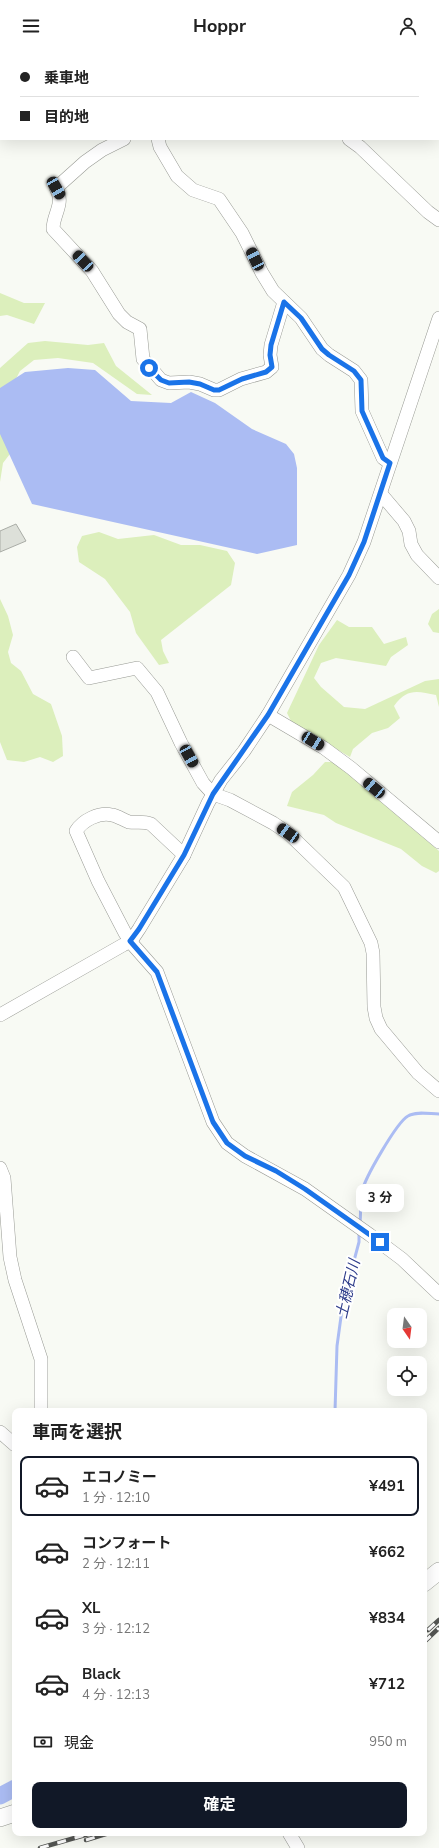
<!DOCTYPE html>
<html lang="ja">
<meta charset="utf-8">
<style>
:root{--surface:#fff;--page:#f2f2f2;--text:#222;--muted:#767676;--line:#e0e0e0;--accent:#111827}
body{margin:0;font-family:"Nunito Sans","Noto Sans JP",sans-serif;background:var(--page);color:var(--text);height:100vh;display:flex;flex-direction:column;font-size:15px;white-space:nowrap}
*{box-sizing:border-box;margin:0}
p{font-size:13px;color:var(--muted)}
.icon{flex:none;width:22px;height:22px;fill:none;stroke:currentColor;stroke-width:2;stroke-linecap:round;stroke-linejoin:round}
.map{position:relative;flex:1;overflow:hidden}
.drawer{position:absolute;left:12px;top:1356px;width:415px;height:428px;display:flex;flex-direction:column;background:var(--surface);border-radius:8px;box-shadow:0 4px 16px #0002}
.drawer>*{flex:none}
.hud{position:absolute;left:0px;top:0px;width:439px;height:88px;box-shadow:0 4px 16px #0002;display:grid;align-content:center;height:88px;padding:0 20px;background:var(--surface)}
.needle{width:26px;rotate:166deg}
.tools{position:absolute;left:387px;top:1256px;display:grid;gap:8px}
.tools a{display:grid;place-items:center;width:40px;height:40px;border-radius:8px;background:var(--surface);box-shadow:0 4px 16px #0002;font-size:20px}
.end{position:absolute;width:18px;height:18px;margin:-9px;border:5px solid #1a73e8;background:#fff;box-shadow:0 0 0 2px #fff}
.from{border-radius:50%}
.bubble{position:absolute;height:28px;border-radius:8px;background:var(--surface);box-shadow:0 4px 16px #0002;font-size:13px;font-weight:700;line-height:28px;text-align:center}
.car{position:absolute;width:12px;height:24px;margin:-12px -6px;border-radius:5px;box-shadow:0 0 3px 1px #0007;background:linear-gradient(#222 24%,#8ab4d8 0 40%,#222 0 76%,#8ab4d8 0 86%,#222 0)}
.hud b{display:flex;align-items:center;gap:14px;height:38px;font-size:15px}
.hud b+b{border-top:1px solid var(--line)}
.hud i{width:10px;height:10px;background:var(--text)}
ul{padding:0;list-style:none}
li{display:flex;align-items:center;gap:12px;height:60px;margin:0 8px 6px;padding:0 12px;border:2px solid transparent;border-radius:8px}
li div{flex:1}
li b{display:block;font-size:15px}
li em{font-style:normal;font-weight:700}
li.selected{border-color:var(--accent)}
li>.icon{width:36px;height:36px;stroke-width:1.5}
h2{padding:0 20px;font-size:18px;line-height:48px}
.pay{display:flex;align-items:center;gap:10px;height:44px;padding:0 20px;font-size:15px}
.pay p{margin-inline-start:auto}
.action{display:flex;gap:8px;margin-top:auto;padding:8px 20px}
.action a{flex:1;height:46px;border-radius:8px;background:var(--accent);color:#fff;font-size:16px;font-weight:700;line-height:46px;text-align:center}
header{display:flex;justify-content:space-between;align-items:center;height:52px;padding:0 20px;background:var(--surface);font-size:18px;font-weight:700}
.map>svg:first-child{display:block}
.green{fill:#dcefbc}
.water{fill:#abbcf3}
.lines{fill:none;stroke-linecap:round;stroke-linejoin:round}
.stream{stroke:#abbcf3;stroke-width:3}
.river{stroke:#abbcf3;stroke-width:17}
.building{fill:#dde0d9;stroke:#a9aca6}
.minor-casing{stroke:#989a94;stroke-width:14}
.major-casing{stroke:#989a94;stroke-width:18}
.minor{stroke:#fff;stroke-width:13}
.major{stroke:#fff;stroke-width:17}
.rail-casing{stroke:#545653;stroke-width:4.5}
.rail{stroke:#fff;stroke-width:3;stroke-dasharray:9;stroke-linecap:butt}
.route{stroke:#1a73e8;stroke-width:5}
.labels{text-anchor:middle;stroke-width:4;stroke-linejoin:round;paint-order:stroke}
.water-label{font-size:15px;font-style:italic;fill:#2d3c8a;stroke:#fff}
</style>
<header><svg class="icon" aria-label="menu" viewBox="0 0 24 24"><path d="M4 6h16M4 12h16M4 18h16"/></svg>Hoppr<svg class="icon" aria-label="person" viewBox="0 0 24 24"><circle cx="12" cy="8" r="4"/><path d="M4 21q1-7 8-7t8 7"/></svg></header>
<div class="map">
<svg width="439" height="1796" viewBox="0 0 439 1796">
<rect width="100%" height="100%" fill="#f8faf4"/>
<g class="green">
<path d="M0,241l24,10h21l-11,21 -27,-9 -7,1z"/>
<path d="M45,289l43,4 16,-2 12,23 36,29 -15,-1 -44,-31 -35,-5 -24,2 -14,11 -14,27 10,48 -13,17 -3,19v-114l28,-25z"/>
<path d="M99,480l19,7 36,-4 27,10h19l27,6 8,12 -4,22 -70,55 2,11 6,12 -10,2 -23,-32 -6,-21 -25,-33 -26,-17 -2,-15 5,-11z"/>
<path d="M0,547l8,17 5,19 -5,17 3,11 10,8 12,23 18,10 11,32 1,20 -10,6 -13,-5 -16,5 -17,-2 -7,-18z"/>
<path d="M439,557v24l-6,-1 -5,-8 4,-10z"/>
<path d="M337,568l12,7h23l12,17 22,-7 2,8 -17,12 -5,9 -50,-8 -15,5 -7,15 7,9 23,20 21,2 60,-28 14,-2v28l-3,-12c-19,-4 -29,-7 -42,11l6,12 -12,10 -16,5 -19,16 -3,8 -58,-34 -5,-10 32,-68z"/>
<path d="M325,710h9l105,89v20l-3,2 -14,-7 -21,-17 -65,-26 -12,-8 -37,-9 5,-14 21,-17z"/>
</g>
<path class="water" d="M68,316l27,2 36,31 40,2 20,-11 24,11 37,26 34,15 8,10 3,14v77l-40,9 -225,-50 -32,-70v-46l25,-16z"/>
<g class="lines">
<g class="stream">
<path d="M360,1171c1,-10 0,-21 2,-31 2,-13 35,-70 46,-76 8,-5 22,-2 31,-2"/>
<path d="M335,1359l2,-65 6,-44 16,-60v-9"/>
</g>
<path class="river" d="M0,1744l15,-8"/>
</g>
<path class="building" d="M16,472l10,17 -26,11v-21z"/>
<g class="lines">
<defs>
<g id="minor">
<path d="M124,87l-22,11 -17,12 -29,26c9,16 -3,26 -3,41l39,42 27,43 8,8 13,7 3,30 18,21 8,3 20,-1 11,2 14,6h5l22,-11 25,-7 6,-5 -2,-12 1,-10 13,-43"/>
<path d="M158,87l2,8 17,29 16,14 26,9 23,34 20,40 11,18 28,27 21,31 7,6 25,16 7,9 1,31 21,47 7,5"/>
<path d="M349,87l11,8 68,65 11,8"/>
<path d="M381,442l23,27 5,10 2,13 6,11 22,23"/>
<path d="M73,605l16,21 48,-10 20,24 24,51 22,40 10,11 17,6 43,23 15,10 56,54 27,56 2,10 1,54 2,11 5,11 37,44 21,18"/>
<path d="M268,663l56,33 27,20 88,74"/>
<path d="M184,803l-33,-31c-8,-3 -14,-1 -22,-2 -6,-2 -11,-6 -17,-7 -13,-3 -29,5 -36,16l22,50 27,52 9,13 23,26 56,150 14,21 18,13 60,33 65,46 32,24 37,35"/>
<path d="M0,963l123,-70 8,-4 8,-12 45,-74 24,-52 13,-23 23,-29 24,-36 81,-140 15,-33 75,-224"/>
<path d="M0,1116l4,10 6,79 5,23 26,79v52"/>
<path d="M0,1380l15,13"/>
<path d="M289,1781l9,15"/>
</g>
<g id="major">
<path d="M424,1531l15,-12"/>
<path d="M0,1766l15,-5"/>
</g>
</defs>
<use href="#minor" class="minor-casing"/>
<use href="#major" class="major-casing"/>
<use href="#minor" class="minor"/>
<use href="#major" class="major"/>
<defs>
<g id="rail">
<path d="M428,1578l11,-10"/>
<path d="M424,1590l15,-14"/>
<path d="M86,1788l23,-7"/>
<path d="M40,1796l52,-15"/>
</g>
</defs>
<use href="#rail" class="rail-casing"/>
<use href="#rail" class="rail"/>
</g>
<g class="lines">
<path class="route" d="M149,316l12,12 8,3 20,-1 11,2 14,6h5l23,-11 24,-7 6,-5 -2,-12 1,-10 13,-43 17,16 21,31 7,6 25,16 7,9 1,31 21,47 7,5 -26,79 -15,33 -81,140 -55,79 -29,61 -45,74 -9,12 27,31 56,150 14,21 18,13 31,15 29,18 75,53"/>
</g>
<g class="labels">
<g class="water-label">
<text transform="translate(348 1237) rotate(-77)" y="5">土穂石川</text>
</g>
</g>
</svg>
<div class="tools">
<a><svg class="needle" viewBox="-14 -14 28 28"><path d="M0-13l5 13h-10z" fill="#e53935"/><path d="M0 13l5-13h-10z" fill="#767676"/></svg></a>
<a><svg class="icon" aria-label="locate" viewBox="0 0 24 24"><circle cx="12" cy="12" r="6"/><path d="M12 2v4M12 18v4M2 12h4M18 12h4"/></svg></a>
</div>
<i class="end from" style="left:149px;top:316px"></i>
<i class="end" style="left:380px;top:1190px"></i>
<div class="bubble" style="left:356px;top:1132px;width:48px">3 分</div>
<i class="car" style="left:56px;top:136px;rotate:150deg"></i>
<i class="car" style="left:255px;top:207px;rotate:334deg"></i>
<i class="car" style="left:83px;top:209px;rotate:317deg"></i>
<i class="car" style="left:313px;top:689px;rotate:121deg"></i>
<i class="car" style="left:189px;top:704px;rotate:151deg"></i>
<i class="car" style="left:374px;top:736px;rotate:310deg"></i>
<i class="car" style="left:288px;top:781px;rotate:305deg"></i>
<div class="hud">
<b><i class="from"></i>乗車地</b>
<b><i></i>目的地</b>
</div>
<section class="drawer">
<h2>車両を選択</h2>
<ul>
<li class="selected"><svg class="icon" aria-label="car" viewBox="0 0 24 24"><path d="M5 17H2v-5l4-1 3-4h7l3 4 3 1v5h-3M9 17h6M6 11h13"/><circle cx="7" cy="17" r="2"/><circle cx="17" cy="17" r="2"/></svg><div><b>エコノミー</b><p>1 分 · 12:10</p></div><em>¥491</em></li>
<li><svg class="icon" aria-label="car" viewBox="0 0 24 24"><path d="M5 17H2v-5l4-1 3-4h7l3 4 3 1v5h-3M9 17h6M6 11h13"/><circle cx="7" cy="17" r="2"/><circle cx="17" cy="17" r="2"/></svg><div><b>コンフォート</b><p>2 分 · 12:11</p></div><em>¥662</em></li>
<li><svg class="icon" aria-label="car" viewBox="0 0 24 24"><path d="M5 17H2v-5l4-1 3-4h7l3 4 3 1v5h-3M9 17h6M6 11h13"/><circle cx="7" cy="17" r="2"/><circle cx="17" cy="17" r="2"/></svg><div><b>XL</b><p>3 分 · 12:12</p></div><em>¥834</em></li>
<li><svg class="icon" aria-label="car" viewBox="0 0 24 24"><path d="M5 17H2v-5l4-1 3-4h7l3 4 3 1v5h-3M9 17h6M6 11h13"/><circle cx="7" cy="17" r="2"/><circle cx="17" cy="17" r="2"/></svg><div><b>Black</b><p>4 分 · 12:13</p></div><em>¥712</em></li>
</ul>
<div class="pay"><svg class="icon" aria-label="cash" viewBox="0 0 24 24"><path d="M3 7h18v10H3z"/><circle cx="12" cy="12" r="2"/></svg>現金<p>950 m</p></div>
<div class="action"><a>確定</a></div>
</section>
</div>
